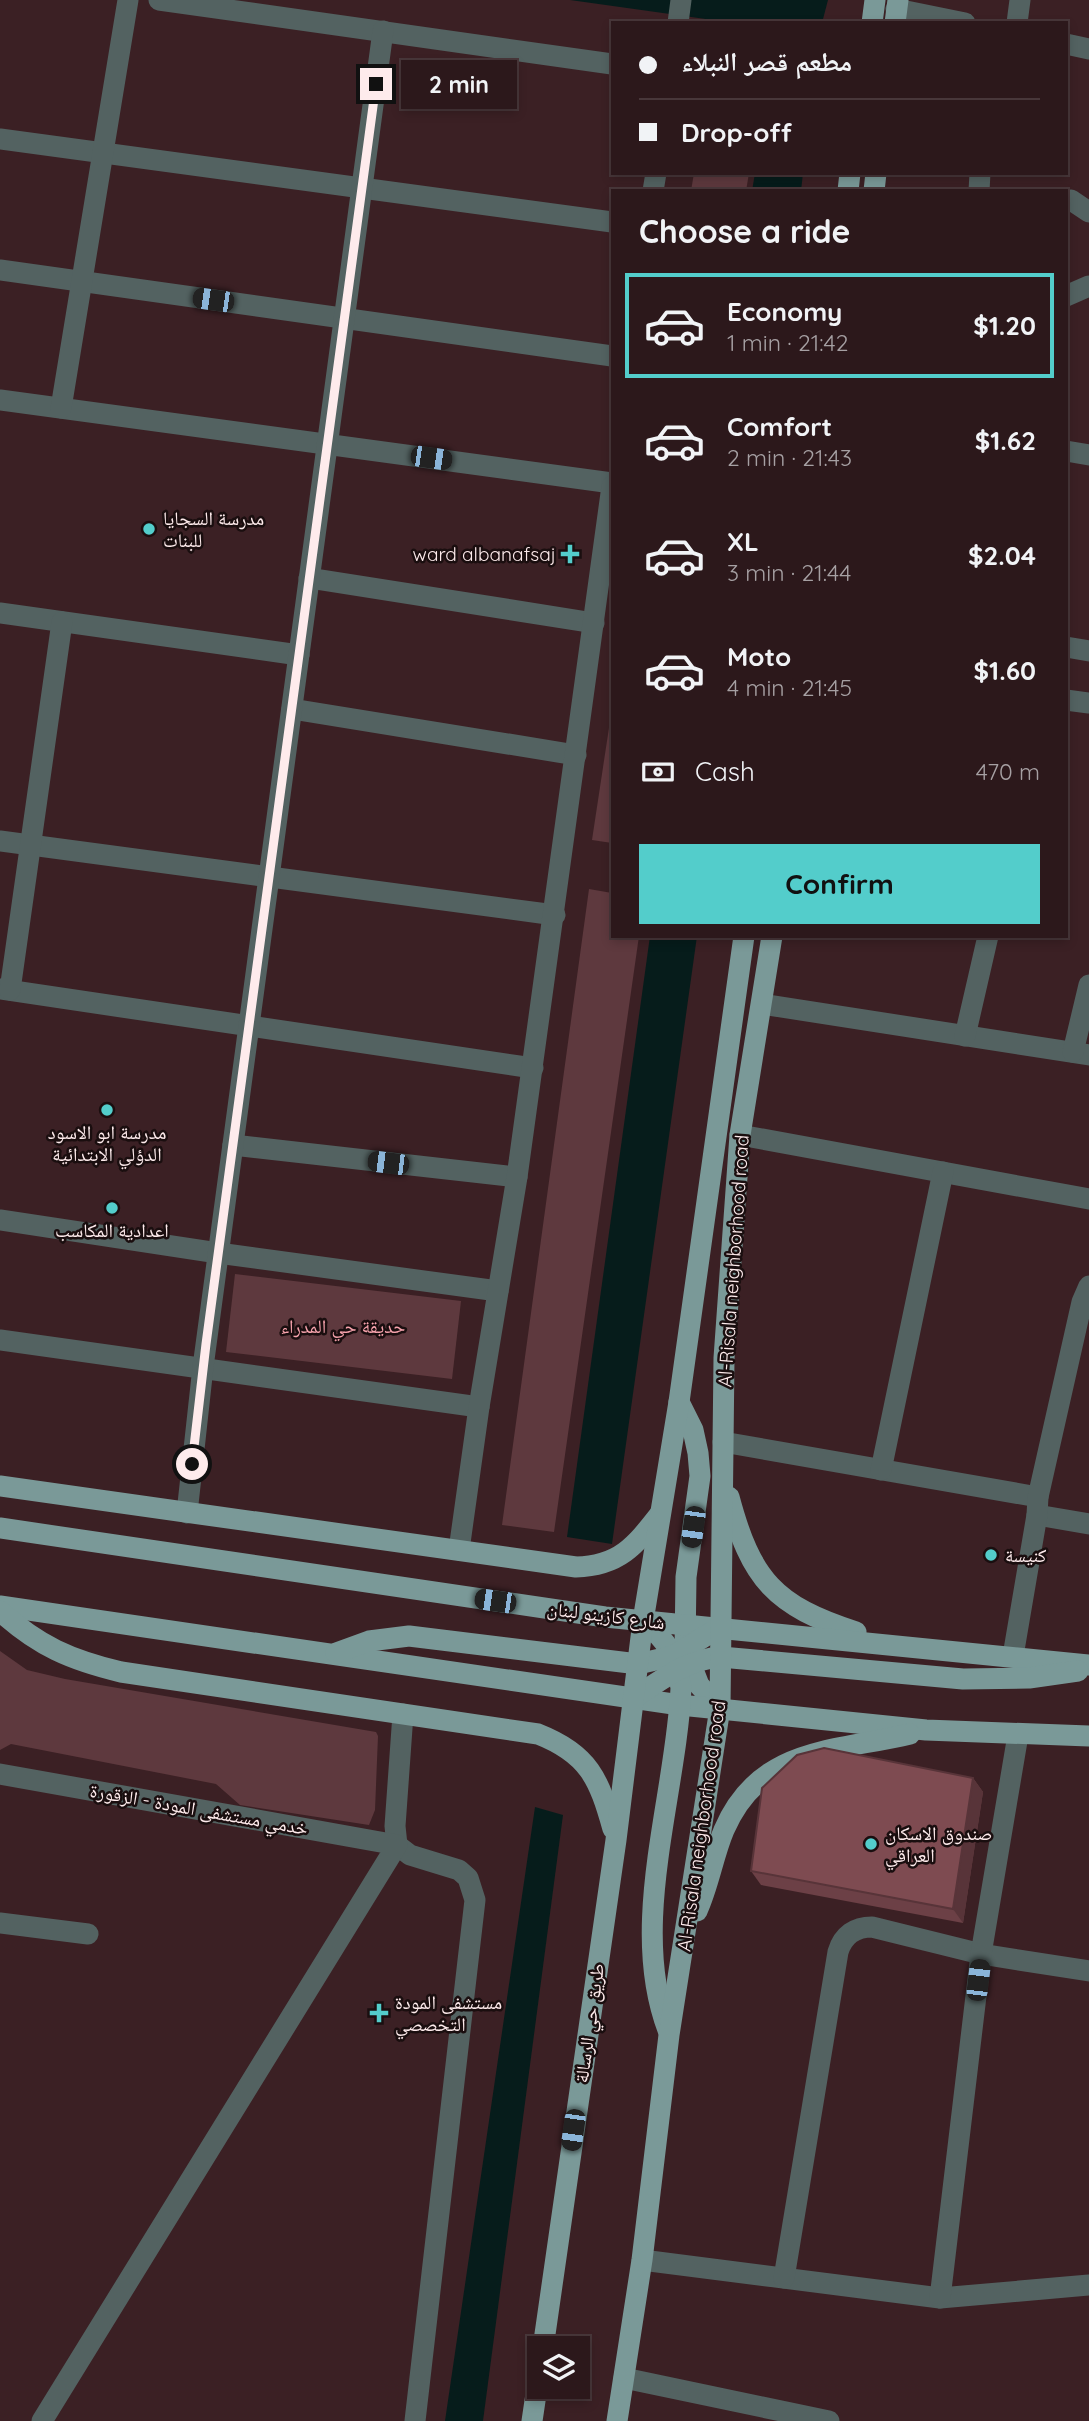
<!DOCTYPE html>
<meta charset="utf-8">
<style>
:root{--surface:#2c181b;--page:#382528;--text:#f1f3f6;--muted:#a6a0a3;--line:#48373a;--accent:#53cdcb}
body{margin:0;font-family:Quicksand,"Noto Naskh Arabic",sans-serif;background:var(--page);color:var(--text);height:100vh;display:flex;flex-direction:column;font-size:26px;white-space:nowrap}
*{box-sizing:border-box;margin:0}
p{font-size:23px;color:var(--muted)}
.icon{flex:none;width:38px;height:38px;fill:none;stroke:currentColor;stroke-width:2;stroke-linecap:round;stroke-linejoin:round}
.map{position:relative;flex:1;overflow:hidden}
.sheet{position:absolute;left:611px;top:189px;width:457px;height:749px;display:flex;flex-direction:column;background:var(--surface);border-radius:0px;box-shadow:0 4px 10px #0003,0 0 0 2px var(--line)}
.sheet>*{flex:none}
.hud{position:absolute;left:611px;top:21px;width:457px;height:154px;border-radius:0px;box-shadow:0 4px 10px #0003,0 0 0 2px var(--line);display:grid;align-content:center;height:154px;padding:0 28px;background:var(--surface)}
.tools{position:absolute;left:527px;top:2336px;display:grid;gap:14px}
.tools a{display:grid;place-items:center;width:63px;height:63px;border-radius:0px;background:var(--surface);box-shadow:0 4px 10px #0003,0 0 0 2px var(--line);font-size:35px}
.end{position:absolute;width:32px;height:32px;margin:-16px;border:9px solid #feebec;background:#111;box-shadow:0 0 0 4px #111}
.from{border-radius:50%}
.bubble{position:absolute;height:49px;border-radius:0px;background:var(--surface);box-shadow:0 4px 10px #0003,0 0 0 2px var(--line);font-size:23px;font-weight:700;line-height:49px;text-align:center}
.car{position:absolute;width:21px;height:42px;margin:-21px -10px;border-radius:9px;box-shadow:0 0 5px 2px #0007;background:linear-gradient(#222 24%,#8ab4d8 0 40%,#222 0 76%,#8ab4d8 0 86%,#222 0)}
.hud b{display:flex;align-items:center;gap:24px;height:66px;font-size:26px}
.hud b+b{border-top:2px solid var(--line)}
.hud i{width:18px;height:18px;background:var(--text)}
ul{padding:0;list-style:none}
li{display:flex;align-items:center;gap:21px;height:105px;margin:0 14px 10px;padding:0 14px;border:4px solid transparent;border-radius:0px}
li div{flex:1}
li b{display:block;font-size:26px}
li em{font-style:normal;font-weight:700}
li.on{border-color:var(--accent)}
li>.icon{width:63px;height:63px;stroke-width:1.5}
h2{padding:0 28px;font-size:32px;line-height:84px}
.pay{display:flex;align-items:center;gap:18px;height:77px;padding:0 28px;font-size:26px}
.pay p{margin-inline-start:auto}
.primary-button{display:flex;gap:14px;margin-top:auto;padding:14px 28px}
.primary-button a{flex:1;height:80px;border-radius:0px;background:var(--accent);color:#111;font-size:28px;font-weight:700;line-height:80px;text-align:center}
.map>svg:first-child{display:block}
.green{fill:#5e393e}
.water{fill:#061c1b}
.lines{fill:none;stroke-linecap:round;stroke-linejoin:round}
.minor{stroke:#536261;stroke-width:21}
.major{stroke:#7a9998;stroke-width:21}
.wall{fill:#6c4046}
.shaded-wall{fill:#583439}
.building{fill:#7e4b51;stroke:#583439;stroke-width:2}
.route{stroke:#feebec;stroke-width:9}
.poi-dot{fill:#53cdcb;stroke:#1a0e0f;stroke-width:2.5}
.labels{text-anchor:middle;stroke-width:5;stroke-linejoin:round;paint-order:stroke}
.poi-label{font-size:19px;fill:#feebec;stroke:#1a0e0f;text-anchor:start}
.street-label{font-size:19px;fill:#feebec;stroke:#1a0e0f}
.park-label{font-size:19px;fill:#f7a3ad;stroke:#1a0e0f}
</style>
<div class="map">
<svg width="1089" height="2421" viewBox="0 0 1089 2421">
<rect width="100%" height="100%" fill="#3b2024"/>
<g class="green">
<path d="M694,173h55l-3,18h-55z"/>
<path d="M612,708v135l-20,-3z"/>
<path d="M589,889l23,4v43h27l-85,596 -52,-7z"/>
<path d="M235,1274l226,27 -9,78 -226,-27z"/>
<path d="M0,1651l27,19 38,9 311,53 2,4 -3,74 -6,15 -129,-20 -24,-21 -205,-40 -11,6z"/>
</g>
<g class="water">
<path d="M570,0h258l-6,23 -95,-1z"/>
<path d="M755,173h48l-2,18h-49z"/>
<path d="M650,936h47l-85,608 -45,-7z"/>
<path d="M535,1807l28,8 -80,606h-38z"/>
</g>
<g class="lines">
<g class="minor">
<path d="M159,0l453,64"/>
<path d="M896,9l69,14"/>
<path d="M678,23l3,-23"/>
<path d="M1017,23l3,-23"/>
<path d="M1066,44l23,5"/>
<path d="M0,139l612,83"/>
<path d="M653,191l3,-18"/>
<path d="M979,191l1,-18"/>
<path d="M1066,201l5,-1 18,12"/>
<path d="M0,270l612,86"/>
<path d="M1066,296l23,-10"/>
<path d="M0,400l612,83"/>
<path d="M61,408l67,-408"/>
<path d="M1066,451l23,4"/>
<path d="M309,578l285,45"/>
<path d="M0,613l299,42"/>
<path d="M1066,647l23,4"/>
<path d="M1066,700l23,3"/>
<path d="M292,709l284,46"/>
<path d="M0,841l555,74"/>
<path d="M0,989l533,79"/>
<path d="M10,990l52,-368"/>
<path d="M762,1004l327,51"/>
<path d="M965,1036l23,-100"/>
<path d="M1073,1052l16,-67"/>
<path d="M740,1135l349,64"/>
<path d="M233,1145l284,32"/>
<path d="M0,1220l218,33 280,38"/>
<path d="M0,1340l479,67"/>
<path d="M723,1442l315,55"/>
<path d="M881,1470l62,-298"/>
<path d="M187,1513l16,-146 180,-1336"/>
<path d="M1037,1515l52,9"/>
<path d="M459,1550l20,-143 38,-230 95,-691"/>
<path d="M1013,1656l24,-141 1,-18 44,-195 7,-16"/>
<path d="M403,1714l-8,112 2,19 13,10 49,15 9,8 7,22 -60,521"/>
<path d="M0,1774l397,71 -355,576"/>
<path d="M0,1923l88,11"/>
<path d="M642,2260l298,38 149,-13"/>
<path d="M784,2278l54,-326c5,-17 17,-25 34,-25l109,27 108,17"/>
<path d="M940,2298l41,-344 37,-219"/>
<path d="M624,2378l205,43"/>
</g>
<g class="major">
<path d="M872,23l3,-23"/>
<path d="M895,23l3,-23"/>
<path d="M848,191l2,-18"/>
<path d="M874,191l2,-18"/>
<path d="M679,1402l14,28 5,23 2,23 -14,101 -1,72 14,36 21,23"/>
<path d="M0,1486l576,81c43,-1 59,-21 84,-53"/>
<path d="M729,1497c22,83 46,109 127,135"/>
<path d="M0,1528l605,89 484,48"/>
<path d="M0,1606l680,99 246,25 163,6"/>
<path d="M0,1611c38,35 71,49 121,61l417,62c51,20 61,45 75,95"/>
<path d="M643,1621c25,20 33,35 38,67 -5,109 -53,237 -13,342"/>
<path d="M336,1653l33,-12 40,-5 229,28 35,-8 47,-29"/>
<path d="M634,1698c27,-18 53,-39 87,-41l242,22 66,-1 49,-7"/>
<path d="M697,1911c12,-26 16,-55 27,-81 36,-84 111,-78 186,-96"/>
<path d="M543,2348l73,-508 27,-219 36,-219 65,-466"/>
<path d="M532,2421l7,-47"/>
<path d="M617,2421l25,-161 27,-225 51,-327 4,-350 16,-223 32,-199"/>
</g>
</g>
<path class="wall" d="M973,1778l10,14 -20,131 -202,-38 -10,-14z"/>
<path class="shaded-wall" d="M973,1778l10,14 -20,131 -10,-14z"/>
<path class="building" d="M824,1748l149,30 -20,131 -202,-38 11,-83 35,-33z"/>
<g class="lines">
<path class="route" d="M192,1464l14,-120 170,-1260"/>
</g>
<g class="poi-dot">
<circle cx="149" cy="529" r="7"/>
<path d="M566.5 543.5h7v7h7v7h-7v7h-7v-7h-7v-7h7z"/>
<circle cx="107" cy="1110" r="7"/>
<circle cx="112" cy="1208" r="7"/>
<circle cx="991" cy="1555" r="7"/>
<circle cx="871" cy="1844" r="7"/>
<path d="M375.5 2002.5h7v7h7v7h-7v7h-7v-7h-7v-7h7z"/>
</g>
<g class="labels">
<g class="poi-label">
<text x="163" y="525">مدرسة السجايا<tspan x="163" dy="22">للبنات</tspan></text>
<text x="556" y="561" text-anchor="end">ward albanafsaj</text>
<text x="107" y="1139" text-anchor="middle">مدرسة ابو الاسود<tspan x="107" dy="22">الدؤلي الابتدائية</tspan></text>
<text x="112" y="1237" text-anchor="middle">اعدادية المكاسب</text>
<text x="1005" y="1562">كنيسة</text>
<text x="885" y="1840">صندوق الاسكان<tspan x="885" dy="22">العراقي</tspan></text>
<text x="395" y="2009">مستشفى المودة<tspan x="395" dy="22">التخصصي</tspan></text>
</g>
<g class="street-label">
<text transform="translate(733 1261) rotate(-86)" y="7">Al-Risala neighborhood road</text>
<text transform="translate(606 1615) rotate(7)" y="7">شارع كازينو لبنان</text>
<text transform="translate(199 1809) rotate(10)" y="7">خدمي مستشفى المودة - الزقورة</text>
<text transform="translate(701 1826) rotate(-82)" y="7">Al-Risala neighborhood road</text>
<text transform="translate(589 2023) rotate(-82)" y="7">طريق حي الرسالة</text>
</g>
<g class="park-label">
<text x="343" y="1333">حديقة حي المدراء</text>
</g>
</g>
</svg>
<div class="tools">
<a><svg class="icon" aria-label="layers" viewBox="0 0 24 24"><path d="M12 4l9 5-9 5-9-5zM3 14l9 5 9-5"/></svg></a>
</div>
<i class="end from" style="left:192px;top:1464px"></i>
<i class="end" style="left:376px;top:84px"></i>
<div class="bubble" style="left:401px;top:60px;width:116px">2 min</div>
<i class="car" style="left:213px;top:300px;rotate:278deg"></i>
<i class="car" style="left:431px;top:458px;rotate:98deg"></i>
<i class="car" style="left:388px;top:1163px;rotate:277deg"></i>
<i class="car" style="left:693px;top:1527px;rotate:188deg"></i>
<i class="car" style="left:495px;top:1601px;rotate:278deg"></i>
<i class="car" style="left:978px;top:1980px;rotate:7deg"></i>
<i class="car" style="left:573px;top:2130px;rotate:188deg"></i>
<div class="hud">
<b><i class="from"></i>مطعم قصر النبلاء</b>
<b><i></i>Drop-off</b>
</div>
<section class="sheet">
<h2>Choose a ride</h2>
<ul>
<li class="on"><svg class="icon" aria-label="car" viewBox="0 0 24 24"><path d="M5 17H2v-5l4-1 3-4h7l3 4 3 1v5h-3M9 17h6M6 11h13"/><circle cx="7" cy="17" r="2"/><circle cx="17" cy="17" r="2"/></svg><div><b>Economy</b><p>1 min · 21:42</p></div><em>$1.20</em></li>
<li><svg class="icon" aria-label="car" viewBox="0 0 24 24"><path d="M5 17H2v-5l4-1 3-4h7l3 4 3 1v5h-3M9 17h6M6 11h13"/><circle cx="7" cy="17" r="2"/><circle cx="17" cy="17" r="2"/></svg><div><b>Comfort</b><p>2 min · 21:43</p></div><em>$1.62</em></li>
<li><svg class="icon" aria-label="car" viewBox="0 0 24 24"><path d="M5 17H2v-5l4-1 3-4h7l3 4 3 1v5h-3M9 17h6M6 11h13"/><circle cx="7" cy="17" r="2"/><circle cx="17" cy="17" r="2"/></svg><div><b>XL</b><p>3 min · 21:44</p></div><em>$2.04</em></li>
<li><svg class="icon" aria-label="car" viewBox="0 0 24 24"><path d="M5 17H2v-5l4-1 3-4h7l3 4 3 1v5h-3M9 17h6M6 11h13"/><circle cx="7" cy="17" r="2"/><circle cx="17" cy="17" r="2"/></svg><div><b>Moto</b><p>4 min · 21:45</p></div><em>$1.60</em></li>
</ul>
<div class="pay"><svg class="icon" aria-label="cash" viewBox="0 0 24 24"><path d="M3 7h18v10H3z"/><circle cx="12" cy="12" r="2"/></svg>Cash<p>470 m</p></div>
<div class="primary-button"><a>Confirm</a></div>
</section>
</div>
